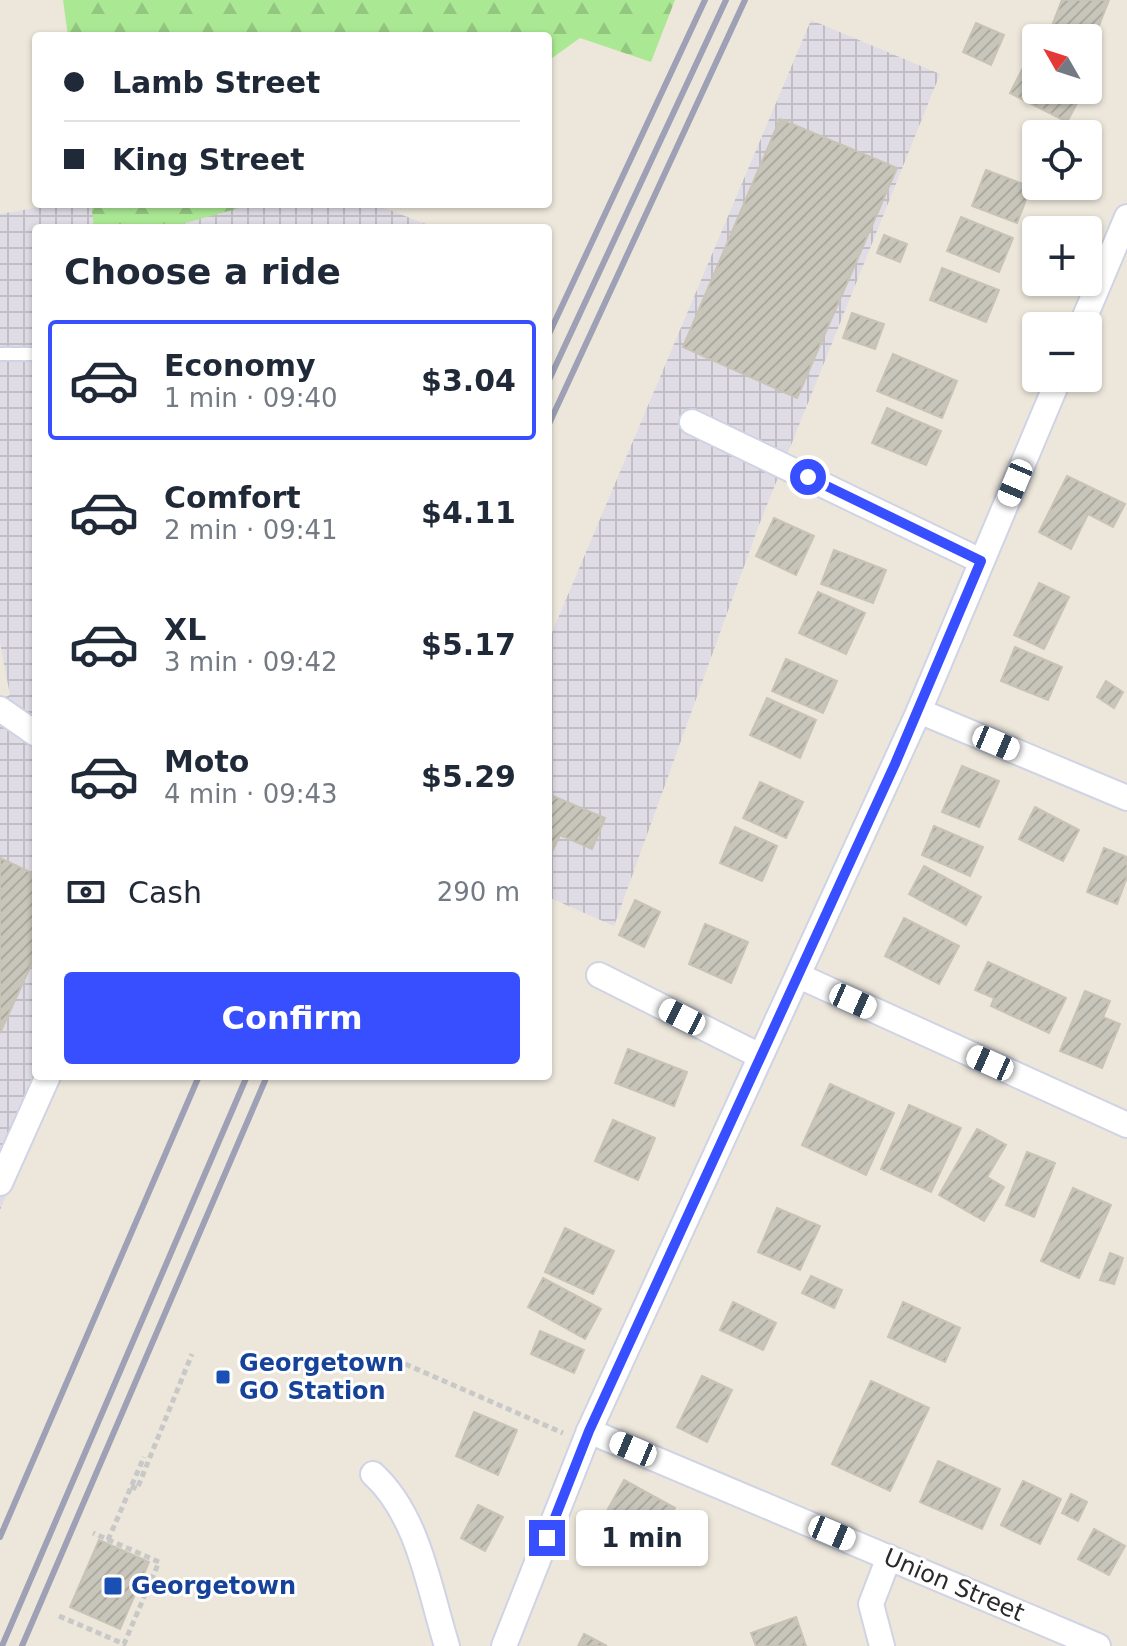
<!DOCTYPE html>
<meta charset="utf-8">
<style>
:root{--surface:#fff;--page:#f6f6f7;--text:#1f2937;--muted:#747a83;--line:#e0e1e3;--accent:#374fff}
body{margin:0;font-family:"DejaVu Sans",sans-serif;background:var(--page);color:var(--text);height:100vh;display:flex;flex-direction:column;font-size:30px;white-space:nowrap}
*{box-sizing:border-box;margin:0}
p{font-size:26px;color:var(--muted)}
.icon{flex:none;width:44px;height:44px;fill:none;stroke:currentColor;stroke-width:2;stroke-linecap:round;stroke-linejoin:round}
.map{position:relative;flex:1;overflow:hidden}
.drawer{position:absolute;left:32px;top:224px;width:520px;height:856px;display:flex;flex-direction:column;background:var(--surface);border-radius:8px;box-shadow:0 2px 6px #0004}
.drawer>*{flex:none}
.guide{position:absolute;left:32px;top:32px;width:520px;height:176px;border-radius:8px;box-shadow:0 2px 6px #0004;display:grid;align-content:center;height:176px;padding:0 32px;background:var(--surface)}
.needle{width:52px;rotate:309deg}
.tools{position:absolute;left:1022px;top:24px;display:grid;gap:16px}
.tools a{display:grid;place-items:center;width:80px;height:80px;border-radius:8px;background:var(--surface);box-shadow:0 2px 6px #0004;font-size:40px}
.end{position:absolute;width:36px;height:36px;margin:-18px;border:10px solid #374fff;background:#fff;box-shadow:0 0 0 4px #fff}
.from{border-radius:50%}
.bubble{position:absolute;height:56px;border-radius:8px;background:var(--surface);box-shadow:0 2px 6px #0004;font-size:26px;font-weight:600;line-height:56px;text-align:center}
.car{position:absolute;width:24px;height:48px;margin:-24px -12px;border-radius:10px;box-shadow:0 0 6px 2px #0007;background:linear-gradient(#fff 24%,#345 0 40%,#fff 0 76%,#345 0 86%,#fff 0)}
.guide b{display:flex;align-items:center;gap:28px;height:76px;font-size:30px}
.guide b+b{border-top:2px solid var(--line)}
.guide i{width:20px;height:20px;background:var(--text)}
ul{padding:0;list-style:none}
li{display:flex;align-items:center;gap:24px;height:120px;margin:0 16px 12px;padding:0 16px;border:4px solid transparent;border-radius:8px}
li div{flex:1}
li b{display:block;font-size:30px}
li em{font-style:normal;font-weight:600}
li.active{border-color:var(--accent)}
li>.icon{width:72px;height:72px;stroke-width:1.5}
h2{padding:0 32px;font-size:36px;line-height:96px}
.pay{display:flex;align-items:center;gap:20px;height:88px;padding:0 32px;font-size:30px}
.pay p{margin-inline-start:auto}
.primary-button{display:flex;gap:16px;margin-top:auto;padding:16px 32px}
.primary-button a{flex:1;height:92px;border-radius:8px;background:var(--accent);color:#fff;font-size:32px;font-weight:600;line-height:92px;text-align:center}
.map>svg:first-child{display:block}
.industrial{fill:url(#industrial-grid)}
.forest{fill:url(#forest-firs)}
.building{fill:url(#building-hatch);stroke:#c9c3b5;stroke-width:2}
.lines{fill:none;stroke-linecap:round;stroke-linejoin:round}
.service-casing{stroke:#d0d3e4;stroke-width:16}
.minor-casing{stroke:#d0d3e4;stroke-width:28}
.path{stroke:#c8c8c8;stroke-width:5;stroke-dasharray:6 4;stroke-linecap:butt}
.service{stroke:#fff;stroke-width:12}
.minor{stroke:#fff;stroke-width:24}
.rail{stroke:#9ea0b6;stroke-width:6}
.route{stroke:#374fff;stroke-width:10}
.transit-dot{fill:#1a4fb4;stroke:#fff;stroke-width:3}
.labels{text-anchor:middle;stroke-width:6;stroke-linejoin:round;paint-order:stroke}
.transit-label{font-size:24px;font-weight:bold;fill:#164399;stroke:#fff;text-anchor:start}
.street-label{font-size:24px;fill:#2a2a2a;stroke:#fff}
</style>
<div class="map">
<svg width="1127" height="1646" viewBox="0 0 1127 1646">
<defs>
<pattern id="industrial-grid" width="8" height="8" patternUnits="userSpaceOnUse" patternTransform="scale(2)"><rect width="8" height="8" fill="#dfdce5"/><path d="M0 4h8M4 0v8" fill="none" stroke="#c0bdc5"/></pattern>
<pattern id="forest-firs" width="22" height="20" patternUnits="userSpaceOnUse" patternTransform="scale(2)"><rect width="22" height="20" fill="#abe894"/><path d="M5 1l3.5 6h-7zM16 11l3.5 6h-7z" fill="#93c780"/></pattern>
<pattern id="building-hatch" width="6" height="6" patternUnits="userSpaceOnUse" patternTransform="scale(2)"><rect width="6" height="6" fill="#c8c5ba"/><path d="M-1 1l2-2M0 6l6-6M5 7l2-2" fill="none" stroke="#aca9a0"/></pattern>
</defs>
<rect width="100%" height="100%" fill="#ede7db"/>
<g class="industrial">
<path d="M811,20l129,54 -181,451 -145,401 -66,-29v-255z"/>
<path d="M58,204h316l62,24h-400v848h22l-58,134v-511l10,-4 -10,-52v-429z"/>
</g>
<g class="forest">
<path d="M63,0h612l-24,62 -71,-24 -32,23v-25h-480z"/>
<path d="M91,204h163l-87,24h-73z"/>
</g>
<g class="building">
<path d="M1062,0h47l-20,51 -1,-13h-34l-6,-2z"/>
<path d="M976,23l28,12 -13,30 -28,-13z"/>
<path d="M1027,60l9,4v26h48l-17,32 -57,-29z"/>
<path d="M780,119l117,49 -100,230 -114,-51z"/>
<path d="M986,170l45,17 -14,36 -45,-17z"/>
<path d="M961,217l52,21 -14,34 -52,-21z"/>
<path d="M884,235l23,9 -7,18 -23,-9z"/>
<path d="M942,268l57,22 -13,32 -56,-22z"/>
<path d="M852,313l32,11 -9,25 -32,-11z"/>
<path d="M893,354l64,27 -15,37 -65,-27z"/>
<path d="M887,408l54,23 -15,34 -54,-22z"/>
<path d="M1067,476l58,28 -12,23 -25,-13 -17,35 -32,-17z"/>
<path d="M774,518l40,18 -18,39 -40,-19z"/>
<path d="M834,550l52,20 -13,33 -52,-19z"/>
<path d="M1039,583l30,14 -25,52 -30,-14z"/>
<path d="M818,592l47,21 -19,41 -47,-21z"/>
<path d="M1015,647l47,20 -14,33 -47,-19z"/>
<path d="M786,659l51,22 -14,32 -51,-22z"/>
<path d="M1106,681l17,11 -9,16 -17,-11z"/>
<path d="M767,698l49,22 -16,38 -50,-23z"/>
<path d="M962,766l37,15 -20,46 -37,-15z"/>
<path d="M760,782l43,20 -17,36 -43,-20z"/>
<path d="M548,794l57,24 -13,31 -32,-14 -7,15 -5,-2z"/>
<path d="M1035,807l44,23 -16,31 -44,-22z"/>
<path d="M934,826l49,21 -13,29 -48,-21z"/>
<path d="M735,827l42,19 -15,35 -42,-18z"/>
<path d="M1104,848l23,9v20l-10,27 -30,-12z"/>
<path d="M0,858l36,17v79l-36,79z"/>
<path d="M924,866l57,31 -15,28 -57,-31z"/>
<path d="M635,900l25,12 -16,35 -25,-12z"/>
<path d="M904,918l55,28 -20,38 -54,-28z"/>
<path d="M705,924l43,18 -17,41 -42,-19z"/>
<path d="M988,962l78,36 -17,35 -58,-27 3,-8 -19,-8z"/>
<path d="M1085,991l25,10 -7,16 17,7 -18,44 -42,-17z"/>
<path d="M628,1049l59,23 -13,34 -59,-23z"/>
<path d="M830,1084l64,29 -28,62 -64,-30z"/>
<path d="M909,1105l52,23 -30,64 -50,-23z"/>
<path d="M613,1120l42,18 -17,42 -43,-19z"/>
<path d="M977,1129l29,16 -19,32 17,10 -20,34 -45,-26z"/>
<path d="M1027,1152l28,11 -21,54 -28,-12z"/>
<path d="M1073,1188l38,17 -32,73 -38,-17z"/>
<path d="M777,1208l43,18 -20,44 -42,-18z"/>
<path d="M565,1228l49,23 -21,43 -48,-22z"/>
<path d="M1110,1253l13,5 -9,26 -14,-4z"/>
<path d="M811,1276l31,14 -8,18 -32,-15z"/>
<path d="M543,1278l58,31 -16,30 -57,-32z"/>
<path d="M733,1302l43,21 -13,27 -43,-20z"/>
<path d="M903,1302l57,26 -15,34 -57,-25z"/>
<path d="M540,1331l44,19 -10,23 -43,-19z"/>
<path d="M702,1376l30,14 -25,52 -30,-15z"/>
<path d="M871,1381l58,27 -39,83 -58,-27z"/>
<path d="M474,1412l43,18 -19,45 -42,-19z"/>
<path d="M938,1461l62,28 -18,40 -62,-27z"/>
<path d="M624,1480l51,28 -27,49 -51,-28z"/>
<path d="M1023,1481l38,18 -21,45 -39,-19z"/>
<path d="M1071,1494l16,8 -9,19 -16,-8z"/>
<path d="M478,1505l25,12 -18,34 -24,-13z"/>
<path d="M1094,1529l31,17 -16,29 -31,-16z"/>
<path d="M99,1540l50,22 -29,67 -50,-22z"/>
<path d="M796,1617l10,29h-50l-5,-13z"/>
<path d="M584,1634l23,12h-29z"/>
</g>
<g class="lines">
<defs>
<path id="service" d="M0,354h36"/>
<g id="minor">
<path d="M1081,326l46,-109"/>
<path d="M692,422l289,139"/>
<path d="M0,709l36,25"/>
<path d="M919,711l208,87"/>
<path d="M599,975l161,81"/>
<path d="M799,976l328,149"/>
<path d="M0,1183l48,-107"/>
<path d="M589,1431l509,215"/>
<path d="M373,1474c46,42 56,115 74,172"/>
<path d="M504,1646l85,-215 330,-720 140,-333"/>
<path d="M882,1646l-11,-42 18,-47"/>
</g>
</defs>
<use href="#service" class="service-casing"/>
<use href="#minor" class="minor-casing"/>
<g class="path">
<path d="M396,1360l167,73"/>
<path d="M131,1486l6,3 55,-135"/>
<path d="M108,1540l36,-83"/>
<path d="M59,1616l65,28 35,-82 -66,-29"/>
</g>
<use href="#service" class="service"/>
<use href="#minor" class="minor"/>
<g class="rail">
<path d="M548,336l157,-336"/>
<path d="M548,382l178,-382"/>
<path d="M548,426l197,-426"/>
<path d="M0,1537l199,-461"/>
<path d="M2,1646l245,-570"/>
<path d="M22,1646l245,-570"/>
</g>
</g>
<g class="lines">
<path class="route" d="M547,1538l42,-107 306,-667 86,-203 -173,-84"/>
</g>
<g class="transit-dot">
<rect x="215" y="1369" width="16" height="16" rx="4"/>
<rect x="103" y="1576" width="20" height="20" rx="4"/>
</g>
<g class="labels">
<g class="transit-label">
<text x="239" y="1371">Georgetown<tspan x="239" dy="28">GO Station</tspan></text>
<text x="131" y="1594">Georgetown</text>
</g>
<g class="street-label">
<text transform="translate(954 1585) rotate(23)" y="8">Union Street</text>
</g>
</g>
</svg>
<div class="tools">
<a><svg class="needle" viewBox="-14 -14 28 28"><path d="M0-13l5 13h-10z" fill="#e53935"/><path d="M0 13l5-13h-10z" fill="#747a83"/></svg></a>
<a><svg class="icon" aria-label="locate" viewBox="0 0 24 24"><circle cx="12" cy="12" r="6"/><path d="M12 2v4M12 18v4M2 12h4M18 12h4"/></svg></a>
<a>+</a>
<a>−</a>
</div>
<i class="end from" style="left:808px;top:477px"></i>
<i class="end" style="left:547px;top:1538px"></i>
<div class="bubble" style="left:576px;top:1510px;width:132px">1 min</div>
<i class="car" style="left:1015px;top:483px;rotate:203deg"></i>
<i class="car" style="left:996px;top:743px;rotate:113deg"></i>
<i class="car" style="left:853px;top:1001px;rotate:114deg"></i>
<i class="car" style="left:682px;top:1017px;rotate:297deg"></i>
<i class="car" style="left:990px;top:1063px;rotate:294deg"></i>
<i class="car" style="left:633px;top:1449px;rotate:293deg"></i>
<i class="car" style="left:832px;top:1533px;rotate:113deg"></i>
<div class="guide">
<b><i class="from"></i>Lamb Street</b>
<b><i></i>King Street</b>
</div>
<section class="drawer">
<h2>Choose a ride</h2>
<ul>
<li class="active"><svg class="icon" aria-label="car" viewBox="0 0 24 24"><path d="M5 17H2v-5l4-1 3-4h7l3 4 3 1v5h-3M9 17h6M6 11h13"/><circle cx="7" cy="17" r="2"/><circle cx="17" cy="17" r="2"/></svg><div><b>Economy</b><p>1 min · 09:40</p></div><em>$3.04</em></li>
<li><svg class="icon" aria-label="car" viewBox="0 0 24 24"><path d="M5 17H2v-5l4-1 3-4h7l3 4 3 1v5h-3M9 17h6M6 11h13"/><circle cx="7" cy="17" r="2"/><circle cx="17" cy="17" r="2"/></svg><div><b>Comfort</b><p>2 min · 09:41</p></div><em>$4.11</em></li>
<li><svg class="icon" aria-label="car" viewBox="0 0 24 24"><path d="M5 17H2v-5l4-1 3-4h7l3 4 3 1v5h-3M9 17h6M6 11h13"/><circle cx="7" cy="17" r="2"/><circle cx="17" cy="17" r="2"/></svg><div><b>XL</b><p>3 min · 09:42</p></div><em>$5.17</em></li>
<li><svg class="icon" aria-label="car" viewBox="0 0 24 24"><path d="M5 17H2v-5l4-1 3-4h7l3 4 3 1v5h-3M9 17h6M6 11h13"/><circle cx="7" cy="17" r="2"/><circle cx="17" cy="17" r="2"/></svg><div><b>Moto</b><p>4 min · 09:43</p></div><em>$5.29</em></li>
</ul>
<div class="pay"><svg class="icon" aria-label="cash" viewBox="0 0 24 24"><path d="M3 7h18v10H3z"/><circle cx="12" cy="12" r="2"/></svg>Cash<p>290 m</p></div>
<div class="primary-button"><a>Confirm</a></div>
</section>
</div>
